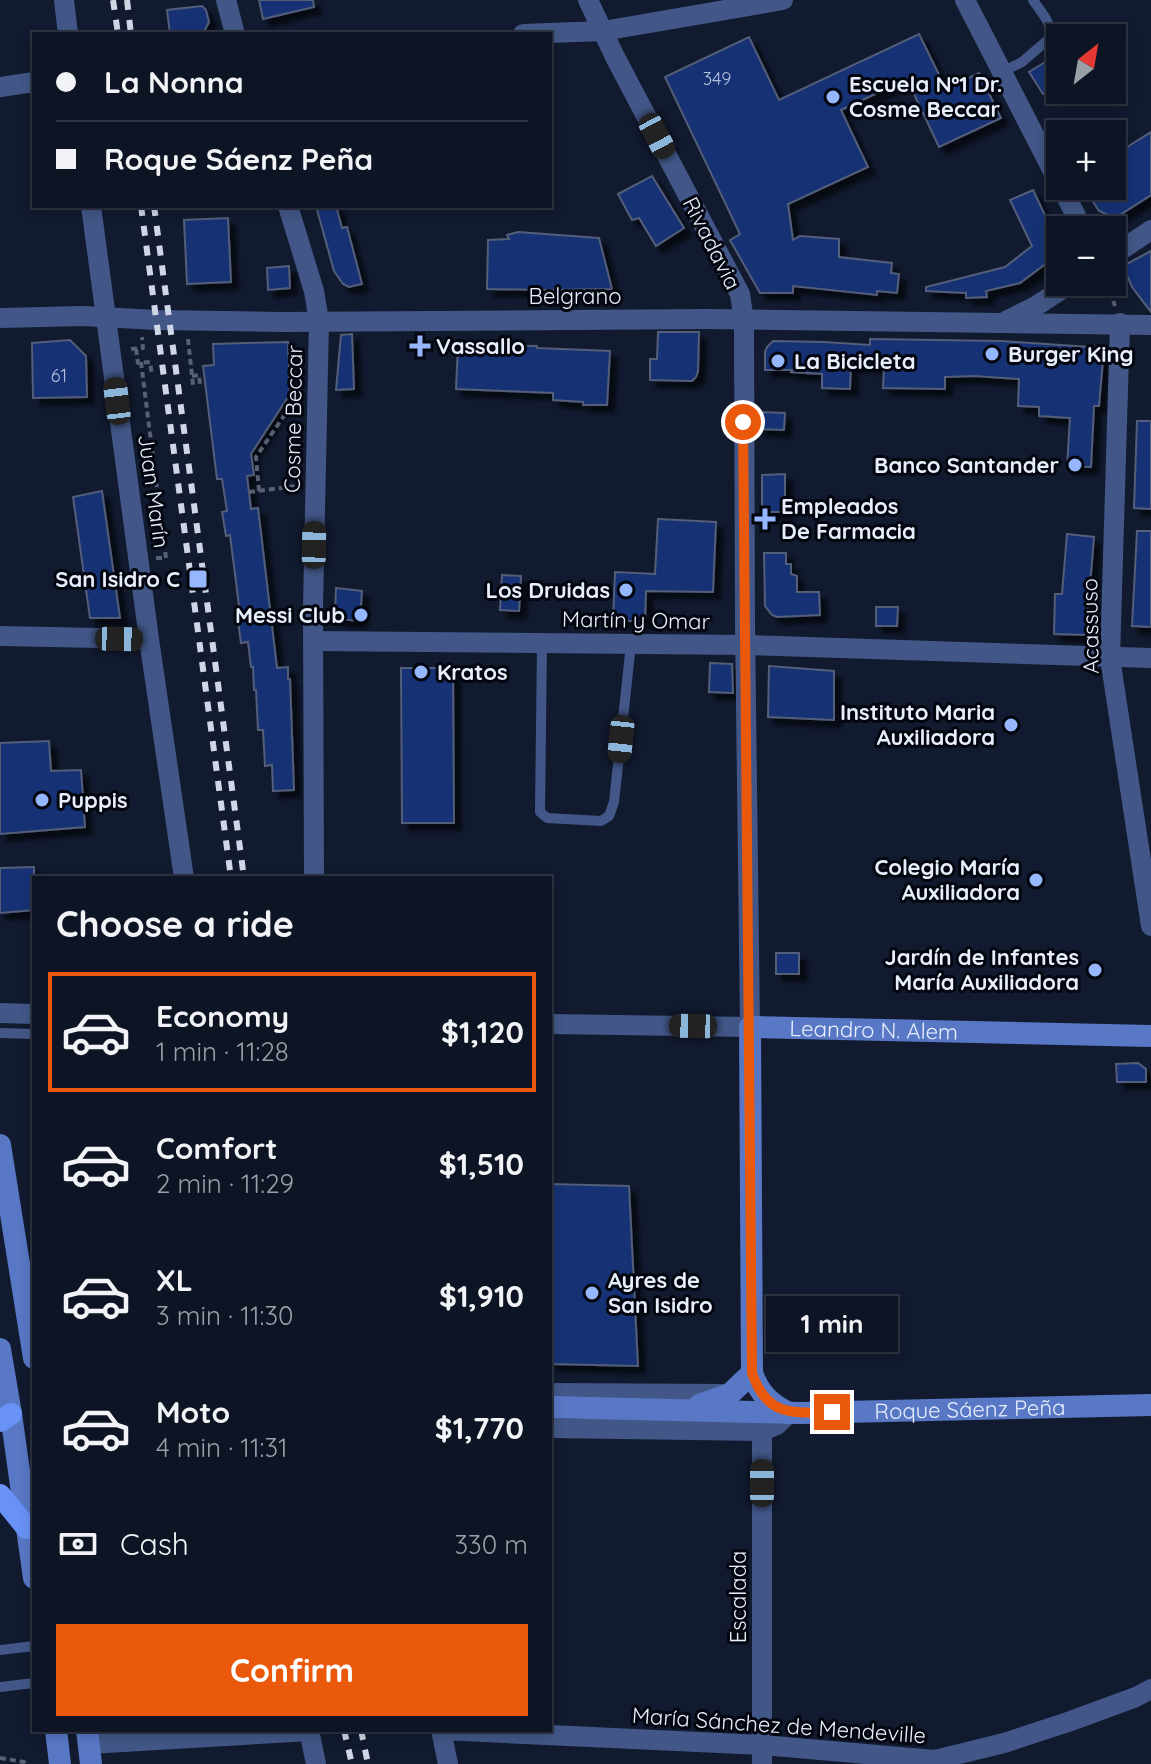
<!DOCTYPE html>
<meta charset="utf-8">
<style>
:root{--surface:#0d1423;--page:#161d2b;--text:#f1f3f6;--muted:#9a9ea6;--line:#2d3341;--accent:#ea580c}
body{margin:0;font-family:Quicksand,sans-serif;background:var(--page);color:var(--text);height:100vh;display:flex;flex-direction:column;font-size:30px;white-space:nowrap}
*{box-sizing:border-box;margin:0}
p{font-size:26px;color:var(--muted)}
.icon{flex:none;width:44px;height:44px;fill:none;stroke:currentColor;stroke-width:2;stroke-linecap:round;stroke-linejoin:round}
.map{position:relative;flex:1;overflow:hidden}
.sheet{position:absolute;left:32px;top:876px;width:520px;height:856px;display:flex;flex-direction:column;background:var(--surface);border-radius:0px;box-shadow:0 4px 12px #0003,0 0 0 2px var(--line)}
.sheet>*{flex:none}
.hud{position:absolute;left:32px;top:32px;width:520px;height:176px;border-radius:0px;box-shadow:0 4px 12px #0003,0 0 0 2px var(--line);display:grid;align-content:center;height:176px;padding:0 24px;background:var(--surface)}
.needle{width:52px;rotate:31deg}
.buttons{position:absolute;left:1046px;top:24px;display:grid;gap:16px}
.buttons a{display:grid;place-items:center;width:80px;height:80px;border-radius:0px;background:var(--surface);box-shadow:0 4px 12px #0003,0 0 0 2px var(--line);font-size:40px}
.end{position:absolute;width:36px;height:36px;margin:-18px;border:10px solid #ea580c;background:#fff;box-shadow:0 0 0 4px #fff}
.from{border-radius:50%}
.bubble{position:absolute;height:56px;border-radius:0px;background:var(--surface);box-shadow:0 4px 12px #0003,0 0 0 2px var(--line);font-size:26px;font-weight:800;line-height:56px;text-align:center}
.car{position:absolute;width:24px;height:48px;margin:-24px -12px;border-radius:10px;box-shadow:0 0 6px 2px #0007;background:linear-gradient(#222 24%,#8ab4d8 0 40%,#222 0 76%,#8ab4d8 0 86%,#222 0)}
.hud b{display:flex;align-items:center;gap:28px;height:76px;font-size:30px}
.hud b+b{border-top:2px solid var(--line)}
.hud i{width:20px;height:20px;background:var(--text)}
ul{padding:0;list-style:none}
li{display:flex;align-items:center;gap:24px;height:120px;margin:0 16px 12px;padding:0 8px;border:4px solid transparent;border-radius:0px}
li div{flex:1}
li b{display:block;font-size:30px}
li em{font-style:normal;font-weight:800}
li.active{border-color:var(--accent)}
li>.icon{width:72px;height:72px;stroke-width:1.5}
h2{padding:0 24px;font-size:36px;line-height:96px}
.pay{display:flex;align-items:center;gap:20px;height:88px;padding:0 24px;font-size:30px}
.pay p{margin-inline-start:auto}
.button{display:flex;gap:16px;margin-top:auto;padding:16px 24px}
.button a{flex:1;height:92px;border-radius:0px;background:var(--accent);color:#fff;font-size:32px;font-weight:800;line-height:92px;text-align:center}
.map>svg:first-child{display:block}
.building{fill:#173075;stroke:#525e78;stroke-width:2;filter:url(#shadow)}
.lines{fill:none;stroke-linecap:round;stroke-linejoin:round}
.path{stroke:#586073;stroke-width:4;stroke-dasharray:6 4;stroke-linecap:butt}
.service{stroke:#425787;stroke-width:10}
.minor{stroke:#425787;stroke-width:20}
.secondary{stroke:#5878c5;stroke-width:22}
.primary{stroke:#6992f6;stroke-width:22}
.rail{stroke:#cfd6e5;stroke-width:6;stroke-dasharray:10 10;stroke-linecap:butt}
.route{stroke:#ea580c;stroke-width:10}
.poi-dot{fill:#96b6fd;stroke:#03060e;stroke-width:3}
.labels{text-anchor:middle;stroke-width:6;stroke-linejoin:round;paint-order:stroke}
.number-label{font-size:18px;fill:#b3bedb}
.poi-label{font-size:22px;font-weight:bold;fill:#e7eefd;stroke:#03060e;text-anchor:start}
.street-label{font-size:22px;fill:#e7eefd;stroke:#03060e}
</style>
<div class="map">
<svg width="1151" height="1764" viewBox="0 0 1151 1764">
<defs>
<filter id="shadow"><feDropShadow dx="7" dy="7" stdDeviation="2" flood-color="#0009"/></filter>
</defs>
<rect width="100%" height="100%" fill="#111a2f"/>
<g class="building">
<path d="M259,0h54l1,7 -51,12z"/>
<path d="M202,6l4,4 3,12 -5,10 -34,2 -3,-24z"/>
<path d="M919,34l27,55 33,-16 22,45 -62,29 -32,-68 -66,31 27,57 -80,37 5,36 7,-4 39,3v18l53,6 -1,10 8,1 -2,19 -20,-2v4l-84,-9v7h-33l-30,-53 10,-6 -75,-157 84,-40 30,63z"/>
<path d="M1060,53v31l-17,10 -14,-22z"/>
<path d="M1112,132l12,17 27,-17v63l-36,23 -16,-7 -16,-25h29z"/>
<path d="M652,176l32,52 -28,18 -17,-28 -7,2 -14,-26z"/>
<path d="M1033,190l27,57v6l-40,30 -34,8 1,6 -21,1v-5l-40,-2v-4l79,-20 27,-21 -22,-46z"/>
<path d="M316,206h20l6,22 5,-1 15,57 -13,3 -6,-3 -9,-13z"/>
<path d="M228,218l3,64 -44,2 -3,-64z"/>
<path d="M518,232l81,6 13,51 -66,1 -59,-1 1,-49 21,-1 -2,-4z"/>
<path d="M1151,251v61l-19,-25 -9,-21z"/>
<path d="M289,266l1,22 -22,2 -1,-22z"/>
<path d="M658,332h41l-1,39 -2,6 -4,4 -42,-1v-21h7z"/>
<path d="M352,334l2,55 -18,1 5,-55z"/>
<path d="M870,339l131,2 103,7 -5,58h-5l-3,61 -24,-1 3,-48 -31,-2v-9l-21,-1 1,-27 -44,-3 -30,1v12l-62,-1 1,-21 -33,-3 -1,25 -28,-1v-14l-31,-2 1,-2h-27v-18l2,-5 6,-6 51,1 46,3z"/>
<path d="M70,340l16,16 1,41 -54,1 -1,-55z"/>
<path d="M288,342l2,52 -39,60 3,21 -7,1 4,33 7,-1 19,160 11,-1v12h2l4,111 -21,1 -1,-26 -7,1 -2,-36h-5l-2,-40h-2l-1,-23h-2l-3,-25 -7,1 -3,-22h3l-11,-86 -4,1 -4,-24 5,-1 -5,-32h-5l-14,-113 11,-1 -1,-21z"/>
<path d="M458,345l79,1v2l73,3 -3,54h-24v-3l-30,-2v-7l-97,-4z"/>
<path d="M759,412l26,1 -1,17 -25,-1z"/>
<path d="M1137,421h14v88l-17,-1z"/>
<path d="M785,474v38h-23v-37z"/>
<path d="M102,491l18,127h-30l-17,-121z"/>
<path d="M658,519l58,3 -3,70 -67,-1 -1,31 -32,-2 2,-48 40,2z"/>
<path d="M1137,531h14v96l-19,-1z"/>
<path d="M1067,534l27,3 -4,49h-2l-1,49 -33,-1 1,-40h7z"/>
<path d="M764,553h22v11h5v10l6,2v16h22l1,23 -43,2 -5,-2 -7,-9z"/>
<path d="M502,575l19,1 -2,35 -19,-1z"/>
<path d="M336,588l26,3 -2,30 -21,-2 -4,-6z"/>
<path d="M876,607h22l-1,19h-21z"/>
<path d="M710,663l22,1 1,29 -24,-1z"/>
<path d="M769,666l65,5v49l-66,-3z"/>
<path d="M401,668h52l1,155h-52z"/>
<path d="M49,741l2,30 30,-1 4,57 -85,7v-91z"/>
<path d="M34,867v43l-34,3v-45z"/>
<rect x="776" y="953" width="23" height="21"/>
<path d="M1138,1063l8,6v13h-29l-1,-18z"/>
<path d="M550,1184l79,2 9,180 -88,-2z"/>
</g>
<g class="lines">
<g class="path">
<path d="M1107,282l8,24"/>
<path d="M188,339l5,46"/>
<path d="M131,349l12,-1 -1,-11"/>
<path d="M136,349l2,14 12,-1 2,13"/>
<path d="M141,362l17,135"/>
<path d="M192,376l7,-1 1,10"/>
<path d="M259,491l-3,-34 36,-53 1,-49h6"/>
<path d="M249,492l48,-6"/>
<path d="M156,558h10l-1,-8"/>
<path d="M0,1758l24,4 1,2"/>
</g>
<g class="service">
<path d="M1002,72l20,-10 28,-24c4,-13 -10,-27 -17,-38"/>
<path d="M542,643l-2,169 7,6 54,3 8,-5 5,-14 17,-158"/>
<path d="M0,1033l34,1"/>
<path d="M0,1650l34,-4"/>
<path d="M0,1687l34,-4"/>
</g>
<g class="minor">
<path d="M64,0l4,34"/>
<path d="M226,0l9,34"/>
<path d="M965,0l95,185"/>
<path d="M523,34l80,-3 180,-31"/>
<path d="M0,87l34,-5"/>
<path d="M1061,186l22,44"/>
<path d="M91,206l58,433 35,239"/>
<path d="M288,206l26,85 5,30 -6,286 1,271"/>
<path d="M1112,256l39,-26"/>
<path d="M0,318l82,-2 75,4 125,2 425,-3 444,6"/>
<path d="M1006,321l30,-15 37,-24"/>
<path d="M1120,323l-10,335 41,268"/>
<path d="M0,636l149,3"/>
<path d="M313,641l433,4 405,13"/>
<path d="M0,1013l34,1"/>
<path d="M550,1024l200,3 -5,-404 -1,-302 -4,-27 -125,-237 -27,-57"/>
<path d="M550,1393l176,1"/>
<path d="M550,1428l212,3 15,-6 12,-12"/>
<path d="M762,1431v333"/>
<path d="M309,1730l7,34"/>
<path d="M441,1730l321,15 173,15 69,-17 64,-21 68,-25 15,-8"/>
<path d="M441,1730l7,34"/>
<path d="M89,1744l220,-13"/>
</g>
<g class="secondary">
<path d="M0,1145l34,213"/>
<path d="M0,1349l11,65 23,164"/>
<path d="M699,1405l31,-11 22,-21"/>
<path id="s1" d="M550,1407l250,6 351,-8"/>
<path id="s2" d="M789,1413c-19,-9 -30,-20 -37,-40l-2,-346 401,9"/>
<path d="M56,1730l4,34"/>
<path d="M87,1730l4,34"/>
</g>
<g class="primary">
<path d="M0,1421l11,-7"/>
<path d="M0,1495l27,33"/>
</g>
<g class="rail">
<path d="M113,0l5,34"/>
<path d="M127,0l4,34"/>
<path d="M141,206l90,672"/>
<path d="M154,206l90,672"/>
<path d="M344,1730l8,34"/>
<path d="M361,1730l7,34"/>
</g>
</g>
<g class="lines">
<path class="route" d="M743,422l9,951c15,44 40,40 80,39"/>
</g>
<g class="poi-dot">
<circle cx="833" cy="97" r="8"/>
<path d="M416 334h8v8h8v8h-8v8h-8v-8h-8v-8h8z"/>
<circle cx="992" cy="354" r="8"/>
<circle cx="778" cy="361" r="8"/>
<circle cx="1075" cy="465" r="8"/>
<path d="M761 507h8v8h8v8h-8v8h-8v-8h-8v-8h8z"/>
<rect x="188" y="569" width="20" height="20" rx="4"/>
<circle cx="626" cy="590" r="8"/>
<circle cx="361" cy="615" r="8"/>
<circle cx="421" cy="672" r="8"/>
<circle cx="1011" cy="725" r="8"/>
<circle cx="42" cy="800" r="8"/>
<circle cx="1036" cy="880" r="8"/>
<circle cx="1095" cy="970" r="8"/>
<circle cx="592" cy="1293" r="8"/>
</g>
<g class="labels">
<g class="number-label">
<text x="717" y="85">349</text>
<text x="59" y="382">61</text>
</g>
<g class="poi-label">
<text x="849" y="92">Escuela Nº1 Dr.<tspan x="849" dy="25">Cosme Beccar</tspan></text>
<text x="436" y="354">Vassallo</text>
<text x="1008" y="362">Burger King</text>
<text x="794" y="369">La Bicicleta</text>
<text x="1059" y="473" text-anchor="end">Banco Santander</text>
<text x="781" y="514">Empleados<tspan x="781" dy="25">De Farmacia</tspan></text>
<text x="180" y="587" text-anchor="end">San Isidro C</text>
<text x="610" y="598" text-anchor="end">Los Druidas</text>
<text x="345" y="623" text-anchor="end">Messi Club</text>
<text x="437" y="680">Kratos</text>
<text x="995" y="720" text-anchor="end">Instituto Maria<tspan x="995" dy="25">Auxiliadora</tspan></text>
<text x="58" y="808">Puppis</text>
<text x="1020" y="875" text-anchor="end">Colegio María<tspan x="1020" dy="25">Auxiliadora</tspan></text>
<text x="1079" y="965" text-anchor="end">Jardín de Infantes<tspan x="1079" dy="25">María Auxiliadora</tspan></text>
<text x="608" y="1288">Ayres de<tspan x="608" dy="25">San Isidro</tspan></text>
</g>
<g class="street-label">
<text transform="translate(712 243) rotate(63)" y="8">Rivadavia</text>
<text x="575" y="304">Belgrano</text>
<text transform="translate(293 419) rotate(-89)" y="8">Cosme Beccar</text>
<text transform="translate(154 491) rotate(82)" y="8">Juan Marín</text>
<text transform="translate(636 620) rotate(1)" y="8">Martín y Omar</text>
<text transform="translate(1090 626) rotate(-91)" y="8">Acassuso</text>
<text dy="8" stroke="none"><textPath href="#s2" startOffset="526">Leandro N. Alem</textPath></text>
<text dy="8" stroke="none"><textPath href="#s1" startOffset="420">Roque Sáenz Peña</textPath></text>
<text transform="translate(738 1597) rotate(-90)" y="8">Escalada</text>
<text transform="translate(779 1725) rotate(4)" y="8">María Sánchez de Mendeville</text>
</g>
</g>
</svg>
<div class="buttons">
<a><svg class="needle" viewBox="-14 -14 28 28"><path d="M0-13l5 13h-10z" fill="#e53935"/><path d="M0 13l5-13h-10z" fill="#9a9ea6"/></svg></a>
<a>+</a>
<a>−</a>
</div>
<i class="end from" style="left:743px;top:422px"></i>
<i class="end" style="left:832px;top:1412px"></i>
<div class="bubble" style="left:766px;top:1296px;width:132px">1 min</div>
<i class="car" style="left:657px;top:136px;rotate:152deg"></i>
<i class="car" style="left:117px;top:401px;rotate:353deg"></i>
<i class="car" style="left:314px;top:545px;rotate:1deg"></i>
<i class="car" style="left:119px;top:639px;rotate:91deg"></i>
<i class="car" style="left:621px;top:739px;rotate:186deg"></i>
<i class="car" style="left:693px;top:1026px;rotate:271deg"></i>
<i class="car" style="left:762px;top:1483px;rotate:0deg"></i>
<div class="hud">
<b><i class="from"></i>La Nonna</b>
<b><i></i>Roque Sáenz Peña</b>
</div>
<section class="sheet">
<h2>Choose a ride</h2>
<ul>
<li class="active"><svg class="icon" aria-label="car" viewBox="0 0 24 24"><path d="M5 17H2v-5l4-1 3-4h7l3 4 3 1v5h-3M9 17h6M6 11h13"/><circle cx="7" cy="17" r="2"/><circle cx="17" cy="17" r="2"/></svg><div><b>Economy</b><p>1 min · 11:28</p></div><em>$1,120</em></li>
<li><svg class="icon" aria-label="car" viewBox="0 0 24 24"><path d="M5 17H2v-5l4-1 3-4h7l3 4 3 1v5h-3M9 17h6M6 11h13"/><circle cx="7" cy="17" r="2"/><circle cx="17" cy="17" r="2"/></svg><div><b>Comfort</b><p>2 min · 11:29</p></div><em>$1,510</em></li>
<li><svg class="icon" aria-label="car" viewBox="0 0 24 24"><path d="M5 17H2v-5l4-1 3-4h7l3 4 3 1v5h-3M9 17h6M6 11h13"/><circle cx="7" cy="17" r="2"/><circle cx="17" cy="17" r="2"/></svg><div><b>XL</b><p>3 min · 11:30</p></div><em>$1,910</em></li>
<li><svg class="icon" aria-label="car" viewBox="0 0 24 24"><path d="M5 17H2v-5l4-1 3-4h7l3 4 3 1v5h-3M9 17h6M6 11h13"/><circle cx="7" cy="17" r="2"/><circle cx="17" cy="17" r="2"/></svg><div><b>Moto</b><p>4 min · 11:31</p></div><em>$1,770</em></li>
</ul>
<div class="pay"><svg class="icon" aria-label="cash" viewBox="0 0 24 24"><path d="M3 7h18v10H3z"/><circle cx="12" cy="12" r="2"/></svg>Cash<p>330 m</p></div>
<div class="button"><a>Confirm</a></div>
</section>
</div>
